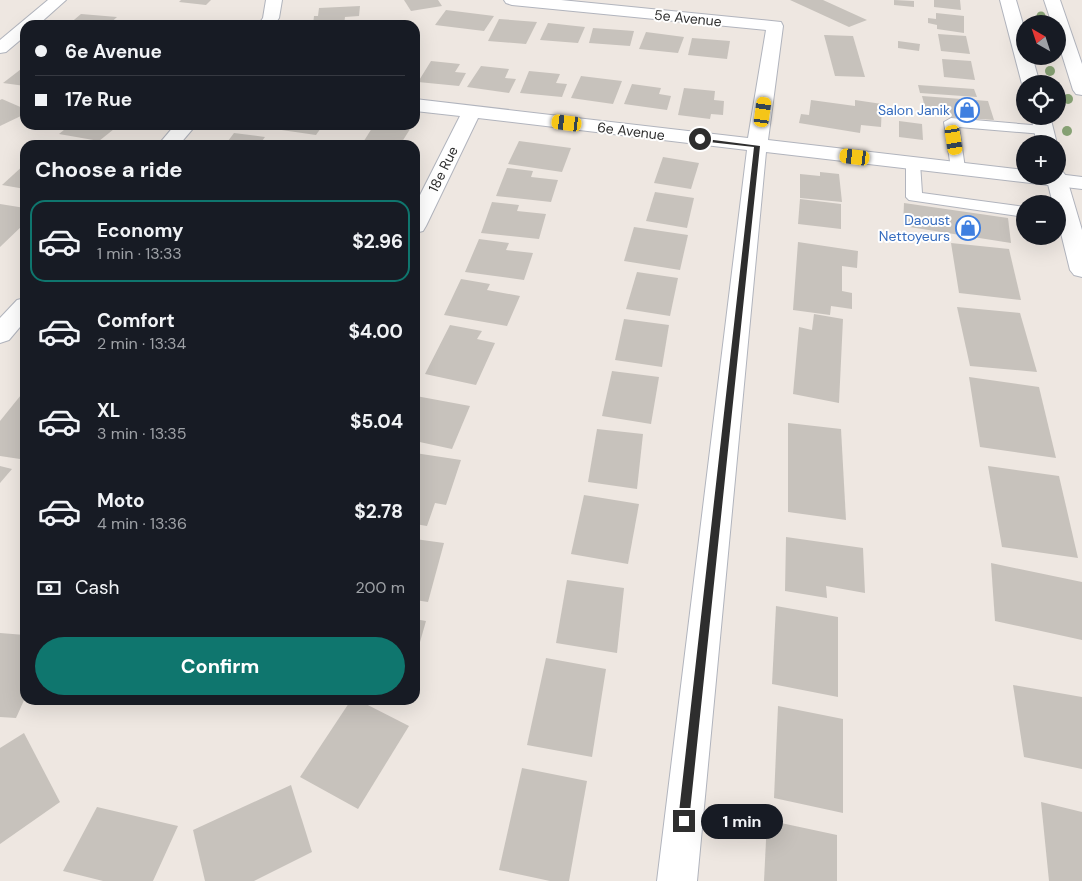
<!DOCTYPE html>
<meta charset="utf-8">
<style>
:root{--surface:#171b24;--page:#242831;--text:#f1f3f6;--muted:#9ea1a6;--line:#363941;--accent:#0f766e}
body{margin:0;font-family:"DM Sans",sans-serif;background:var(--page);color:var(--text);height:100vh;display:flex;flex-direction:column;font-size:19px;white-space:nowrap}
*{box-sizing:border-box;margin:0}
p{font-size:16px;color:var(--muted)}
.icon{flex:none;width:28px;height:28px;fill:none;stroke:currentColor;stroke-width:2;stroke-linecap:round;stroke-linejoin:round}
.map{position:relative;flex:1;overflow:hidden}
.sheet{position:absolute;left:20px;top:140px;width:400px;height:565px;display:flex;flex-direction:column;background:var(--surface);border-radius:15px;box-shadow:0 5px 20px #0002}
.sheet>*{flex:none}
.banner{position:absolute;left:20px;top:20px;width:400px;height:110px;border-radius:15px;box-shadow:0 5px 20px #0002;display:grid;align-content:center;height:110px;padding:0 15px;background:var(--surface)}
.needle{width:32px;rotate:321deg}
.tools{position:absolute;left:1016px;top:15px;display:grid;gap:10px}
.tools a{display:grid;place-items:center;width:50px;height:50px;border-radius:50%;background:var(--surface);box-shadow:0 5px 20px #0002;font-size:25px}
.end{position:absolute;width:22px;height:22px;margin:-11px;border:6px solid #2e2e2e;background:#fff;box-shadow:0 0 0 2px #fff}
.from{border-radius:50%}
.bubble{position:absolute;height:35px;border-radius:18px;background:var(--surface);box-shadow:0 5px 20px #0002;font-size:16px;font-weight:700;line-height:35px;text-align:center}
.car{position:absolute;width:15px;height:30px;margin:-15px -8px;border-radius:6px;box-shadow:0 0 4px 1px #0007;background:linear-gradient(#f5c518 24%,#345 0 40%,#f5c518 0 76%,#345 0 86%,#f5c518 0)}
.banner b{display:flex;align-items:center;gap:18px;height:48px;font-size:19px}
.banner b+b{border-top:1px solid var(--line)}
.banner i{width:12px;height:12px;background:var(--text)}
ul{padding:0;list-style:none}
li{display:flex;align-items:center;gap:15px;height:82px;margin:0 10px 8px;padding:0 5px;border:2px solid transparent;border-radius:15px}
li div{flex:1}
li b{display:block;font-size:19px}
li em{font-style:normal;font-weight:700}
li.active{border-color:var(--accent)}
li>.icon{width:45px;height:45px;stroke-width:1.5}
h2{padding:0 15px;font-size:22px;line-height:60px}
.pay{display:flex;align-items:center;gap:12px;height:55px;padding:0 15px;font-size:19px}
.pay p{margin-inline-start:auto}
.button{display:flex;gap:10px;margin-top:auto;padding:10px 15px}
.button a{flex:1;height:58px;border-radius:30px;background:var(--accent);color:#fff;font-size:20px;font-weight:700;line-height:58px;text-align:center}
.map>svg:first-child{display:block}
.building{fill:#c7c2bc}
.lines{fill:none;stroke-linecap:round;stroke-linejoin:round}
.service-casing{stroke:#b1b4bd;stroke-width:2}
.minor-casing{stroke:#b1b4bd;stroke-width:2}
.tertiary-casing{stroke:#b1b4bd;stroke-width:2}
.service{fill:#fff;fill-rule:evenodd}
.minor{fill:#fff;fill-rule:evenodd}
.tertiary{fill:#fff;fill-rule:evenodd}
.tree{fill:#88a375}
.route{fill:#2e2e2e}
.labels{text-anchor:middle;stroke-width:4;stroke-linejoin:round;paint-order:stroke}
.far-street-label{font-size:14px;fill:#2e2e2e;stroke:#fff}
.far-shop-label{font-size:14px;fill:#366cbe;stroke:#fff;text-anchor:end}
</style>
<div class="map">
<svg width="1082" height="881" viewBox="0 0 1082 881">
<rect width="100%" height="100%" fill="#eee7e1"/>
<g class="building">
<path d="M181,0h30l-5,5 -27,-3z"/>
<path d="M404,0h34l4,6 -31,5z"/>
<path d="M790,0h33l44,20 -18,7z"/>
<path d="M894,0l20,1v6l-20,-2z"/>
<path d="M934,0h26l1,10 -27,-3z"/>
<path d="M360,6l-1,10 -14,1 -1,8h-31l1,-9h4l1,-8z"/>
<path d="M446,10l48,6 -10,15 -49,-6z"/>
<path d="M936,13l28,3v17l-27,-4v-4l-9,-2v-5l8,1z"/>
<path d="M81,14l36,3 -9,8h-40z"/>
<path d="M499,19l38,3 -11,22 -38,-3z"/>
<path d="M548,23l37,4 -7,16 -38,-3z"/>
<path d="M593,28l41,3 -4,15 -41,-3z"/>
<path d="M646,32l38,5 -6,16 -39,-4z"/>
<path d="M938,34l28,2 4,18 -29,-3z"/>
<path d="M824,35l29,1 12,41 -30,-1z"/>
<path d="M692,38l38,3 -3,18 -39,-4z"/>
<path d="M898,41l22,3 -1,7 -21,-3z"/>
<path d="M942,59l29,2 4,19 -31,-3z"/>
<path d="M431,61l29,3 -5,8 11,1 -7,13 -41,-4z"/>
<path d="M25,66v20l-22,-3z"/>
<path d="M481,66l28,3 -4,9 11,1 -7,14 -42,-6z"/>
<path d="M529,71l31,3 -4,9 11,1 -5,13 -42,-4z"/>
<path d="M581,76l41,5 -9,23 -42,-6z"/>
<path d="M632,84l29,4 -2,6 12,2 -4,14 -43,-6z"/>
<path d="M918,85l56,4 3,8 -57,-4z"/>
<path d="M684,88l31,3 -1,9 10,1 -1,14 -12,-1 -1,5 -32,-4z"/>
<path d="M922,96l66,5 6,19 -67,-5z"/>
<path d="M2,99l23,10v5l-25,12v-26z"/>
<path d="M811,100l44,6v-6l27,4 -1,23 -20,-2 -1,8 -61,-10 2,-9 8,1z"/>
<path d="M899,121l23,3 1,16 -24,-3z"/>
<path d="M70,125h49l-20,16 -40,-7z"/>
<path d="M247,125h76l-7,10z"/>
<path d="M374,125h31l7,1 -12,19 -38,-1z"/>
<path d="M234,133l31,4 -6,8h-34z"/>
<path d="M519,141l52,7 -9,24 -54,-8z"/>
<path d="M663,157l36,6 -8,26 -37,-6z"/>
<path d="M25,164v25l-23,-4z"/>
<path d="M507,168l26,3 -2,6 27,3 -7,22 -55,-6z"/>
<path d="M820,172l19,2 3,28 -42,-4v-24l20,2z"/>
<path d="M655,192l39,6 -7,30 -41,-7z"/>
<path d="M800,199l41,5v25l-43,-5z"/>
<path d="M492,202l27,3 -2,6 29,3 -7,25 -58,-6z"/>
<path d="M904,203l104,15 3,25 -108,-17z"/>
<path d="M0,204l25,4v15l-25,24z"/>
<path d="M634,227l54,8 -8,35 -56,-9z"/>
<path d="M479,239l30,4 -3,7 27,3 -9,27 -59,-8z"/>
<path d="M798,242l60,9 -1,17 -15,-2v25l10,2v16l-21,-3 -1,9 -37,-5z"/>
<path d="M951,243l58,6 12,51 -62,-7z"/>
<path d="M637,272l41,6 -8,38 -44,-7z"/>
<path d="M461,279l29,5 -3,6 33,6 -13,30 -63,-11z"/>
<path d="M957,307l63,6 17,59 -67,-6z"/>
<path d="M814,314l29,5 -4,84 -46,-9 6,-67 13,3z"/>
<path d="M624,319l45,6 -7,42 -47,-7z"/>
<path d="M450,325l32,6 -5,8 18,4 -19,42 -51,-11z"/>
<path d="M612,371l47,6 -8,47 -49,-8z"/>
<path d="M969,377l70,10 17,71 -76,-11z"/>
<path d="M25,390v62l-5,7 -20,-3v-35z"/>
<path d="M416,396l54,10 -18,43 -37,-8z"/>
<path d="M788,423l53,6 5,91 -58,-8z"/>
<path d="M597,429l46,5 -6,55 -49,-7z"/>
<path d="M415,453l46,7 -15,45 -11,-2 -8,23 -12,-2z"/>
<path d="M0,466l12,3 -12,14z"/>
<path d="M988,466l71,10 19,82 -76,-11z"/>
<path d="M584,495l55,9 -11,60 -57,-10z"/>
<path d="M786,537l77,11 2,45 -39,-7 1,12 -42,-7z"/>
<path d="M415,539l29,4 -16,59 -13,-2z"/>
<path d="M991,563l91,19v58l-87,-19z"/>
<path d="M567,580l57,8 -7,65 -61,-10z"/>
<path d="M776,606l62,11v80l-66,-13z"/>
<path d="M415,619l11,2 -10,35h-1z"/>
<path d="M0,633l25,2v63l-9,20 -16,-1z"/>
<path d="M546,658l60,11 -14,88 -65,-12z"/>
<path d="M1013,685l69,12v72l-58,-12z"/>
<path d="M351,700h7l51,26 -51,83 -58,-32z"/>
<path d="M778,706l65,13v94l-69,-15z"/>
<path d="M24,733l36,69 -60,42v-96z"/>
<path d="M522,768l65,13 -18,100h-19l-51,-11z"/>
<path d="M291,785l21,67 -58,29h-49l-12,-51z"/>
<path d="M1041,802l41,10v69h-33z"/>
<path d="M97,807l81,19 -25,55h-50l-40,-10z"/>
<path d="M767,820l70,15v46h-73z"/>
</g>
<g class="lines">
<defs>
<g id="service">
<path d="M951,118l92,8 7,4 -7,4 -84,-7 6,41 -2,3h-10l-2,-3 -7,-46z"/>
<path d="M913,159l5,1 2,3 2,30 103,14v10l-116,-17 -3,-3v-34l2,-3z"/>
</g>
<g id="minor">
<path d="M48,0h18l-28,25h-13v11l-19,16 -6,1v-13z"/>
<path d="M266,0h16l-3,18 -5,7h-16l5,-7z"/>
<path d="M504,0h57l220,22 2,4 -15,114 257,30v6h33v-2l24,3v12l-316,-37 -69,729h-40l90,-731 -269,-32 -52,108 -3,5 -8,2v-28l45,-89 -45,-5v-12l333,39 18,-108 -254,-25 -6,-2z"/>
<path d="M175,125h21l-17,20h-21z"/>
<path d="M25,298v23l-16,19 -9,3v-25l17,-18z"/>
</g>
<g id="tertiary">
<path d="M1000,0h16l9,31v25h7l8,28h-15v4l-3,-4z"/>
<path d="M1044,0h16l22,64v31l-6,-1 -3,-4 -15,-48v-18h-6z"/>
<path d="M1031,116h19l7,28h-20z"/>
<path d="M1058,170l5,2 3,4 16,54v47l-8,-2 -4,-5 -12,-49v-17h-5l-7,-28h12z"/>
</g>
</defs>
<use href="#service" class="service-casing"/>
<use href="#minor" class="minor-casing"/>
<use href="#tertiary" class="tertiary-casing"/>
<use href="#service" class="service"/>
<use href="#minor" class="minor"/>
<use href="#tertiary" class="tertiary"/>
</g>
<g class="tree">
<circle cx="1041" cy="16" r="4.5"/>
<circle cx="1050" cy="71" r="5"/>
<circle cx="1068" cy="99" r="5"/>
<circle cx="1067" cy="131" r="5"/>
</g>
<path class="route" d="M698,138l62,8 -71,675 -1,4 -4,2 -4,-2 -2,-4 76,-674 -54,-6z"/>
<defs>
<symbol id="shop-ring" viewBox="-11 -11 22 22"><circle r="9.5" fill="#fff" stroke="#3f7fe0" stroke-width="1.5"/><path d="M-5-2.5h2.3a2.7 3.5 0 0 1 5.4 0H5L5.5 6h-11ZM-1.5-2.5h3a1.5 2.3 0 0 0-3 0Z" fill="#3f7fe0"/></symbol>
</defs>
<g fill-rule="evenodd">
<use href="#shop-ring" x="953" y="96" width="28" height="28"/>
<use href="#shop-ring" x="954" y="214" width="28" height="28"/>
</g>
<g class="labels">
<g class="far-street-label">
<text transform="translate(688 18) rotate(6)" y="5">5e Avenue</text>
<text transform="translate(631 131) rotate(7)" y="5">6e Avenue</text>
<text transform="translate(443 169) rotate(-64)" y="5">18e Rue</text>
</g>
<g class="far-shop-label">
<text x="950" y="115">Salon Janik</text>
<text x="950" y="225">Daoust<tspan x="950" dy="16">Nettoyeurs</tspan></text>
</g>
</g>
</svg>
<div class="tools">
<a><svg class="needle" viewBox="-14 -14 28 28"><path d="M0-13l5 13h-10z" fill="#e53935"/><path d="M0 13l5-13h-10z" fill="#9ea1a6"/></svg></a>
<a><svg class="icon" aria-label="locate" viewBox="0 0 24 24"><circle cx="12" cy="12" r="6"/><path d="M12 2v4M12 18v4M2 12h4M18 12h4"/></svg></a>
<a>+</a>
<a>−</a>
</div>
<i class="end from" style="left:700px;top:139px"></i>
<i class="end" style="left:684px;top:821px"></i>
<div class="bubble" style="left:701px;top:804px;width:82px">1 min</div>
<i class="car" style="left:763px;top:112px;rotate:8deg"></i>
<i class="car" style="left:567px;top:123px;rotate:277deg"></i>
<i class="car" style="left:954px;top:140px;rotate:171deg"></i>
<i class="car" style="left:855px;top:157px;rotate:277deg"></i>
<div class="banner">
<b><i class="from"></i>6e Avenue</b>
<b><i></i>17e Rue</b>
</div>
<section class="sheet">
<h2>Choose a ride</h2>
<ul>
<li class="active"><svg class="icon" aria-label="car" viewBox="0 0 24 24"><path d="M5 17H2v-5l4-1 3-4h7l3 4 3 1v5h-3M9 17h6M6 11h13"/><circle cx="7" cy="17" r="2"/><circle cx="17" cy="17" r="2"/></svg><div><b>Economy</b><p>1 min · 13:33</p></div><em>$2.96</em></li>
<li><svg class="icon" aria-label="car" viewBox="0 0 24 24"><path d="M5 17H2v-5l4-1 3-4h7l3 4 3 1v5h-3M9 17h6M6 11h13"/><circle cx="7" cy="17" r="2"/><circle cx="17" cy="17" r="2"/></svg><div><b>Comfort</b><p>2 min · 13:34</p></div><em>$4.00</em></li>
<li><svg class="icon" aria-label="car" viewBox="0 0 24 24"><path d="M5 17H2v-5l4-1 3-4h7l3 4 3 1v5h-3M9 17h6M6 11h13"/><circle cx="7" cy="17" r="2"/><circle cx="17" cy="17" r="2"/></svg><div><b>XL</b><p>3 min · 13:35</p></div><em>$5.04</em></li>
<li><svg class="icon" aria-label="car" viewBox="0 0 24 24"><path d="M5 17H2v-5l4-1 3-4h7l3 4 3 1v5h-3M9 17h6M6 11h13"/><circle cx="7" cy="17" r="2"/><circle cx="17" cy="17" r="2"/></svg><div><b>Moto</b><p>4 min · 13:36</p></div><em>$2.78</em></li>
</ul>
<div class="pay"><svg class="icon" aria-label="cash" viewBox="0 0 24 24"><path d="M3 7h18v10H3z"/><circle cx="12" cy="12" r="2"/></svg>Cash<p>200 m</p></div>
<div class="button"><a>Confirm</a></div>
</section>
</div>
